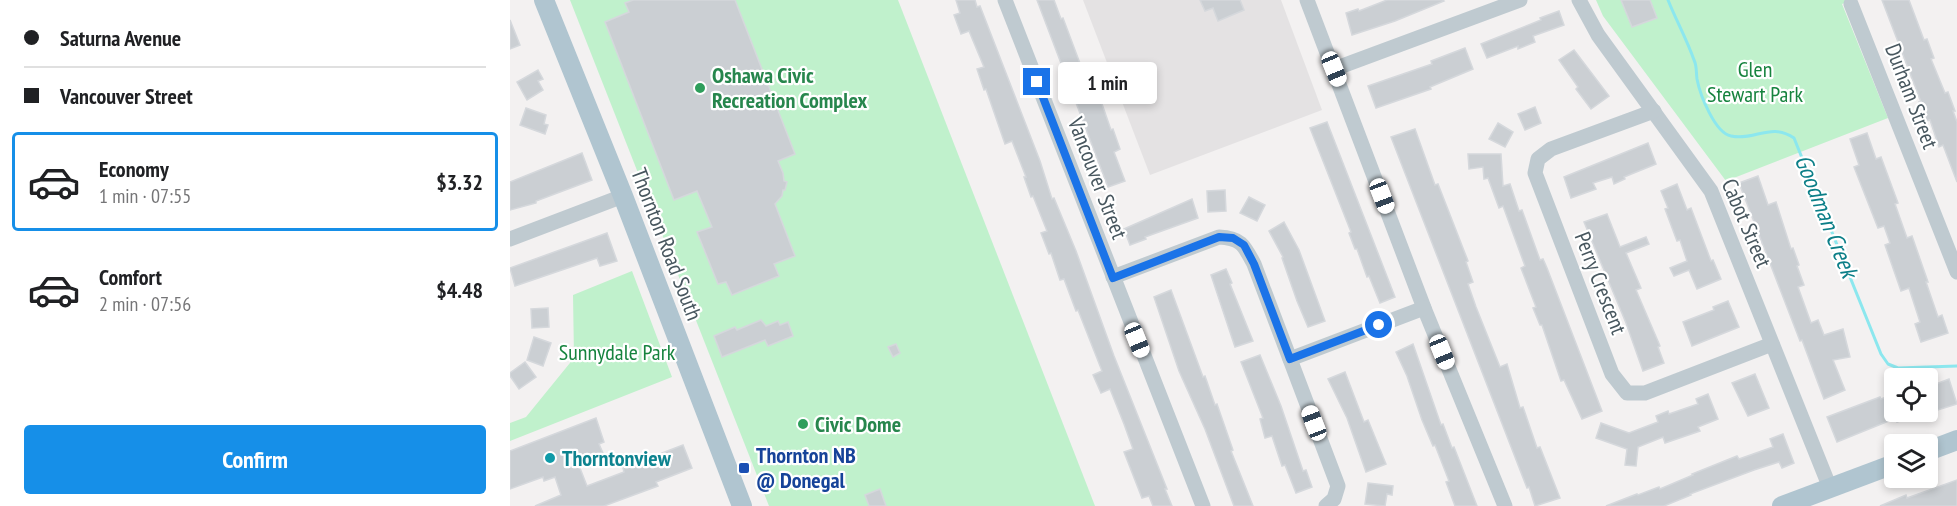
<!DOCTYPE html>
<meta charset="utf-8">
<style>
:root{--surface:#fff;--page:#f2f2f2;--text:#202124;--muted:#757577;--line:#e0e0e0;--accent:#168fe8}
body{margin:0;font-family:"PT Sans Narrow",sans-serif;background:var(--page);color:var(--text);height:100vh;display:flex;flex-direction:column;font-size:22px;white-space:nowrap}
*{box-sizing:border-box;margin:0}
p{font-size:20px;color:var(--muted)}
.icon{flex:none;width:33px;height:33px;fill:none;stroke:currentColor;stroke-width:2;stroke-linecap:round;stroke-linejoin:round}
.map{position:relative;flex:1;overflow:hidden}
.details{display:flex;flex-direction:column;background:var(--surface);width:510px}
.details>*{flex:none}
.hud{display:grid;align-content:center;height:132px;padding:0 24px;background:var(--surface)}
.controls{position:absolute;left:1374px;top:368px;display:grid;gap:12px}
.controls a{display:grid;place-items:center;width:54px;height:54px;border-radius:6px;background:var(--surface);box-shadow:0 3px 9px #0003;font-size:30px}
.end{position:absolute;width:27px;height:27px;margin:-14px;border:8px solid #1a73e8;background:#fff;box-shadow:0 0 0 3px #fff}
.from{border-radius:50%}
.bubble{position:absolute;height:42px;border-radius:6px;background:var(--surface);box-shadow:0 3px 9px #0003;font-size:20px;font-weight:700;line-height:42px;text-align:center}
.car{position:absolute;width:18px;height:36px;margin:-18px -9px;border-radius:8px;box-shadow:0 0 4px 2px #0007;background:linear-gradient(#fff 24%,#345 0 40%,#fff 0 76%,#345 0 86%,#fff 0)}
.hud b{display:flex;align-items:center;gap:21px;height:57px;font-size:22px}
.hud b+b{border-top:2px solid var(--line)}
.hud i{width:15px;height:15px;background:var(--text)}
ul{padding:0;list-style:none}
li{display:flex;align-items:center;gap:18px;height:99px;margin:0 12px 9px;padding:0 12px;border:3px solid transparent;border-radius:6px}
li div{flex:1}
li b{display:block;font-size:22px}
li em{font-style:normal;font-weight:700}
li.current{border-color:var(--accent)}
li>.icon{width:54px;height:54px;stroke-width:1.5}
.button{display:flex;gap:12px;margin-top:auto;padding:12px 24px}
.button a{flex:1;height:69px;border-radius:6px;background:var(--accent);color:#fff;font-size:24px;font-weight:700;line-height:69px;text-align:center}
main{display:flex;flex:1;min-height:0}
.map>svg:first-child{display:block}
.education{fill:#e4e2e3}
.green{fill:#c0f1cc}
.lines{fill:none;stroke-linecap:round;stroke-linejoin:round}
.stream{stroke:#8ce7ee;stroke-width:3}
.building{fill:#cbcfd3;stroke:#d5d8dc;stroke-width:1.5}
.minor{stroke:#bfcad0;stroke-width:15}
.major{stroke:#b0c5d0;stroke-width:20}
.route{stroke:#1a73e8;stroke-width:8}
.leisure-dot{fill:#2e9e5b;stroke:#fff;stroke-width:2}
.culture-dot{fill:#0f9aa8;stroke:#fff;stroke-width:2}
.transit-dot{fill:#1a4fb4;stroke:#fff;stroke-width:2}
.labels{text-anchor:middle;stroke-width:4.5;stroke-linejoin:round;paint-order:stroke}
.park-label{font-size:22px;fill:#16833e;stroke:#fff}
.leisure-label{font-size:22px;font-weight:bold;fill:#27864d;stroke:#fff;text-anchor:start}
.street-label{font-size:22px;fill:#48575f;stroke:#fff}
.transit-label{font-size:22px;font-weight:bold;fill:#164399;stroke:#fff;text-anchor:start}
.culture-label{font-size:22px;font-weight:bold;fill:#0d838f;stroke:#fff;text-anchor:start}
.water-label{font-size:24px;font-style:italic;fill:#0c7f88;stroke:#fff}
</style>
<main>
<section class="details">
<div class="hud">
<b><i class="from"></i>Saturna Avenue</b>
<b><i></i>Vancouver Street</b>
</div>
<ul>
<li class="current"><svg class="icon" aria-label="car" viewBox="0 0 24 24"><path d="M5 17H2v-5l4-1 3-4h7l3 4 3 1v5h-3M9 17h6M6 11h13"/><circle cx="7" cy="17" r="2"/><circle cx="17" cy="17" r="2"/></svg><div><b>Economy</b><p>1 min · 07:55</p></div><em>$3.32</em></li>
<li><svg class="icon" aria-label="car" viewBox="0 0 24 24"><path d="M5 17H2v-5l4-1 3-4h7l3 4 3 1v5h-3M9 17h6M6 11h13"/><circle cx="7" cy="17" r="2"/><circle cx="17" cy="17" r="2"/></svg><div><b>Comfort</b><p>2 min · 07:56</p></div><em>$4.48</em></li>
</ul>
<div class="button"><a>Confirm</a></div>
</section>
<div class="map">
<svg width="1447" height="506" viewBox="0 0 1447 506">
<rect width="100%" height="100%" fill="#f3f1f1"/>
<path class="education" d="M573,0h198l41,110 -172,65z"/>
<g class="green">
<path d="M60,0h328l197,506h-326z"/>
<path d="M1086,0h257l-11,4 46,114 -162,63 -123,-165z"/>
<path d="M122,271l40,106 -162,64v-18l16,-6 48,-59 -1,-63z"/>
</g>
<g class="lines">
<path class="stream" d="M1158,0c8,20 19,40 26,60 3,6 2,12 3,19 3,16 18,54 34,57 24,5 40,-14 63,2l87,216 7,10 10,4 59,-2"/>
</g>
<g class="building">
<path d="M123,0h102l60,154 -17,7 5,12 1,8 3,1 -2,8h-2l-1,6 -7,8 20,52 -21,8 5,12 -47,19 -6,-13 -8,2 -21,-52 15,-5 -15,-36 -23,9 -69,-178 24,-10 -4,-9z"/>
<path d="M446,0h19l2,7 3,-1 60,155 12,38 2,-1 22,53 38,105 53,133h-2l7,17h-19l-4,-10 -7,2 -18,-46 9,-3 -9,-25 -14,-35 -9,4 -8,-18 9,-4 -24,-61 -2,1 -12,-32 -4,1 -9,-27 -2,1 -8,-21 6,-2 -14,-35 -2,1 -7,-20h2l-14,-36 -7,3 -19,-55 -2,1 -7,-21 7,-2 -15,-36 -8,3 -7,-19 6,-2z"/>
<path d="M527,0h17l7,19 2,-1 21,56 13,29 4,-2 10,29 2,-1 7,20 -6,3 11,29 -17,6z"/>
<path d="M690,0h40l4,10 -26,11 -5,-13 -8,3z"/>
<path d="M877,0h56l1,1 -49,20 -43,14 -6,-22 12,-4 1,2z"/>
<path d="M1111,0h29l7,18 -25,9z"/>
<path d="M1372,0h27l15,40 3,-1 7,19 -3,1 14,34 3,-1 7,19h-2l4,11v60l-14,-37 -4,2 -9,-27 -4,1 -7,-19h2z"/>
<path d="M1049,11l5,14 -31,11 2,6 -17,7v-3l-31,12 -6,-14 60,-24 -1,-2z"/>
<path d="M0,20l10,25 -10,4z"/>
<path d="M955,48l8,21 -43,18 1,2 -55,19 -8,-22 64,-22 -1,-3z"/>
<path d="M1064,50l35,46 -18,13 -15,-20 2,-2 -19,-27z"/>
<path d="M28,70l5,9 -5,2 5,9 -16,10 -10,-18z"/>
<path d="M1025,107l6,16 -16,7 -7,-16z"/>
<path d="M16,108l20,7 -2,9 4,1 -3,9 -25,-9z"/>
<path d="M817,122l68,175 -15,6 -11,-27 -2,1 -10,-28h-2l-6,-16 2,-1 -41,-104z"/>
<path d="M988,123l15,9 -8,15 -16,-8z"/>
<path d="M905,129l20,56 3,-1 30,77 -2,1 7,20 -5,2 8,23 24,60 7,-3 13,44 3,-1 14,41 3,-1 20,51 -25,8 -6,-19 -2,1 -136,-351z"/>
<path d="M1357,133l9,26 5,-2 17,46 -3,1 12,34 5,-2 16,46h-2l12,35 4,-2 6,18 -27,9 -6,-18 5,-2 -11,-34 -8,3 -16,-46 5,-2 -6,-17 -6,2 -24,-61 5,-2 -9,-26z"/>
<path d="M1138,143l8,21 -32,13 1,2 -11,5 -2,-7 -19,6 3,6 -25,9 -7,-21z"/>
<path d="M72,153l10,27 -56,21v2l-26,7v-28z"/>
<path d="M958,154h33l2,32 7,-2 9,27 3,-1 18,50 3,-1 4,9 55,143 -20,8 -18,-39 -3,1 -19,-56h-2l-7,-17 3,-1 -15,-39 4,-2 -22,-60 -4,2 -11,-30 -4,1 -1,-12 -14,2z"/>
<path d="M1248,176l10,29 8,-3 15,47 2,-1 6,17 -2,1 7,19 -6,2 13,36 7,-3 6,15 19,-6 7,28 -17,3 12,30 -21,9 -22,-59 -2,1 -61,-158z"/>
<path d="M1167,184l10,26 4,-2 20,53 2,-1 8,19 -24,10 -8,-19 -15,6 -4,-8 17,-7 -7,-21 -3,1 -12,-32 3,-1 -7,-17z"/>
<path d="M715,190l1,21 -18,1 -1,-21z"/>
<path d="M739,197l16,8 -8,16 -17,-8z"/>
<path d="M682,199l6,19 -53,19 1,2 -16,6 -6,-16z"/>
<path d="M1097,214l13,33 26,-10 3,7 -23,9 15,35 -5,2 24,56 -2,1 6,16 -21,8 -17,-48 -42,-101z"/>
<path d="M774,222l15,28 26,71 -17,6 -11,-26 -15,-43 1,-1 -14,-26z"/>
<path d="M97,233l10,28 -17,5 -3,-8 -82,28 -5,-18z"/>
<path d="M716,269l6,14 -2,1 23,57 -18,6 -24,-72z"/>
<path d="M661,290l32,87 2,-1 10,29 2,-1 16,46 -2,1 22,55h-19l-29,-77 -26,-58 -25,-74z"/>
<path d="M1218,301l11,26 -47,19 -9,-24 31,-12 -1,-3z"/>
<path d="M38,308l1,19 -17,1 -1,-19z"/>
<path d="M251,320l5,6 12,-5 2,4 8,-3 5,14 -25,10 -3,-6 -43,17 -8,-21 21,-9 2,3z"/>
<path d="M24,337l17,6 -8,23 -16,-6z"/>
<path d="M386,344l4,9 -7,4 -5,-10z"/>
<path d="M903,344l28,81 2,-1 9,24 2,-1 23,59h-22l-9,-24 3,-1 -14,-36 -2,1 -11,-26 -15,-44 -11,-24z"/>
<path d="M750,355l21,51 22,65 3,-1 6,17 -16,6 -11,-28 -3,1 -10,-30 -7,2 -5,-19 3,-1 -22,-56z"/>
<path d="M15,362l11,15 -17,12 -9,-13v-3z"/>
<path d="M835,372l19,50 4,-2 18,44 -20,8 -19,-54 -19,-39z"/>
<path d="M1245,374l14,34 -21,8 -16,-33z"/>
<path d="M1439,379l8,25 -29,9v-26z"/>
<path d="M1198,394l10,25 -20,8 2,4 -35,12 -2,-6 -25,10 -2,19 -11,-1 2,-16 -31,-11 5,-15 28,10 29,-11 -2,-6 12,-5 1,3 29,-10 -2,-5z"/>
<path d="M1384,394v17h31v2l-28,9 -1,-4 -59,24 -10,-25 53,-20 1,2z"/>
<path d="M86,418l8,24 -5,2 4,9 -25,10 9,23 37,-14 -1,-4 60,-23 9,23 -36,14 2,4 -54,20h-69l26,-11 -6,-18 -11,4 -1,-4 -33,12v-38z"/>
<path d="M1273,434l11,29 -12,5 -3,-6 -25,8 -64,24 1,1 -27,11h-58l31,-12 1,1 21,-8 1,2 33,-14 -1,-1 45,-18 2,3 34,-12 -3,-8z"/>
<path d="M1447,480v26h-77l26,-11 1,3z"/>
<path d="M858,483l25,3 -1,9 -5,-1 -2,12 -20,-2z"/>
<path d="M370,489l6,17h-17l-4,-11z"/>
</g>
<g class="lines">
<g class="minor">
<path d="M495,0l198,506"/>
<path d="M797,0l117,308 81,198"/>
<path d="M1069,0l19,35 113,156 119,297"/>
<path d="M1341,4l106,268"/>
<path d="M824,69l186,-69"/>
<path d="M1144,111l-103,38 -13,10 -3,14 77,201 15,19h18l127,-49"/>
<path d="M0,239l113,-43"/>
<path d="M603,277l106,-40c22,1 25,8 35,27l84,222 -4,13 -8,7"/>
<path d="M780,359l134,-51"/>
</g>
<g class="major">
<path d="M34,0l79,196 119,310"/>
<path d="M1418,451l29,-11"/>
<path d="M1272,506l112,-42"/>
</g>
</g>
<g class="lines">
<path class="route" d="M527,82l76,196 106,-41 14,1 11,7 10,19 36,95 89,-34"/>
</g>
<g class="leisure-dot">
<circle cx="190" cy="88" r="6"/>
<circle cx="293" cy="424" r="6"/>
</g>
<circle class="culture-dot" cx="40" cy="458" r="6"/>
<rect class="transit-dot" x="228" y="462" width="12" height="12" rx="3"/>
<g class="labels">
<g class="park-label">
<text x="1245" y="77">Glen<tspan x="1245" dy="25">Stewart Park</tspan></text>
<text x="107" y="360">Sunnydale Park</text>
</g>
<g class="leisure-label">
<text x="202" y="83">Oshawa Civic<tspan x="202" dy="25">Recreation Complex</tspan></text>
<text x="305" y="432">Civic Dome</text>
</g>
<g class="street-label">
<text transform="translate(1402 96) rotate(69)" y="8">Durham Street</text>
<text transform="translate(588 178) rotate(69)" y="8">Vancouver Street</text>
<text transform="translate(1237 223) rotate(67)" y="8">Cabot Street</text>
<text transform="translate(157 244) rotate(69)" y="8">Thornton Road South</text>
<text transform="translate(1091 283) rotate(69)" y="8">Perry Crescent</text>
</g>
<g class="transit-label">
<text x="246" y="463">Thornton NB<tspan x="246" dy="25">@ Donegal</tspan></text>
</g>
<g class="culture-label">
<text x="52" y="466">Thorntonview</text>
</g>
<g class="water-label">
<text transform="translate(1316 216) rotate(68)" y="8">Goodman Creek</text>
</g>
</g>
</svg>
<div class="controls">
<a><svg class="icon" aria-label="locate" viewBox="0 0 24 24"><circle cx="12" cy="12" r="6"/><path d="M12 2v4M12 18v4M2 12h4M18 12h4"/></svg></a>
<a><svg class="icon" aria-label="layers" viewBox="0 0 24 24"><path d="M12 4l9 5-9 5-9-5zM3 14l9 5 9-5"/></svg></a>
</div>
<i class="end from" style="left:869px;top:325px"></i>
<i class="end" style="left:527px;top:82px"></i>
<div class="bubble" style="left:548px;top:62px;width:99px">1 min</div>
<i class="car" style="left:824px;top:69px;rotate:158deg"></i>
<i class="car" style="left:872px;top:196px;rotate:159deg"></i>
<i class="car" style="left:627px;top:340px;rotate:158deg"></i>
<i class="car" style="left:932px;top:352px;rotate:158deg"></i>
<i class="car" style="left:804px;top:423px;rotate:339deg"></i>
</div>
</main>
